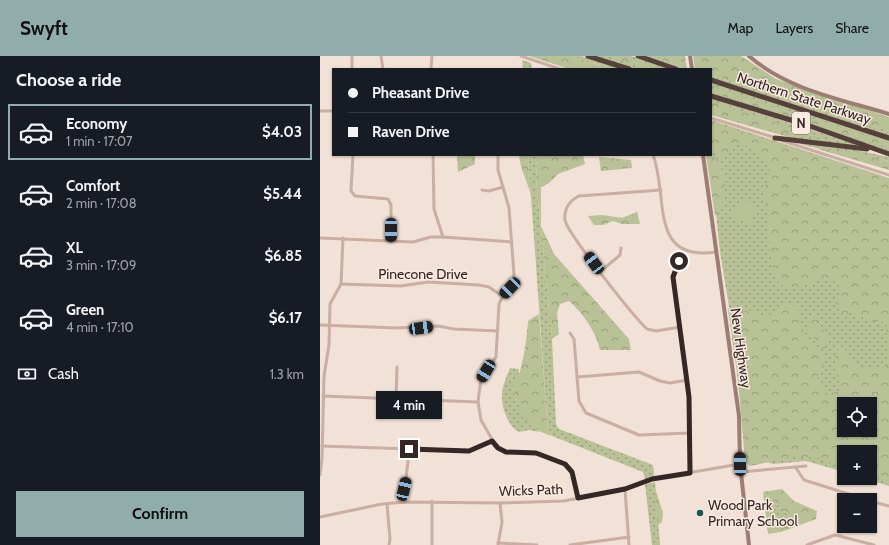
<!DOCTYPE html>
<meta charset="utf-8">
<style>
:root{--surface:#171b24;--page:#242831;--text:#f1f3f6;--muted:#9ea1a6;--line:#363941;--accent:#90adac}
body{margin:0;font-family:Cabin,sans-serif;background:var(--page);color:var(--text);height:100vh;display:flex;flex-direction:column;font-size:15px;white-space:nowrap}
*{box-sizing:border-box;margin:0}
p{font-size:13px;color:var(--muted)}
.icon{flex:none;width:22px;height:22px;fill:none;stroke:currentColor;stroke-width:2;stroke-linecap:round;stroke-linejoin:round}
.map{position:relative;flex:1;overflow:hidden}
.sheet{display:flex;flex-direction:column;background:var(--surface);width:320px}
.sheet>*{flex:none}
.top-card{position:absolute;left:12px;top:12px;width:380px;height:88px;border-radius:0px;box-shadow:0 1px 3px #0004;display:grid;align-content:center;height:88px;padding:0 16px;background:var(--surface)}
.controls{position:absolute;left:517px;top:341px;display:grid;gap:8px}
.controls a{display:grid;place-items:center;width:40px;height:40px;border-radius:0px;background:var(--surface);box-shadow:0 1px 3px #0004;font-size:20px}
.end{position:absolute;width:18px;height:18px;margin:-9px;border:5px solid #342725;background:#fff;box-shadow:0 0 0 2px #fff}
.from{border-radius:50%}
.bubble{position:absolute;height:28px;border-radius:0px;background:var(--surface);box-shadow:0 1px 3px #0004;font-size:13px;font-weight:700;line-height:28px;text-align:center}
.car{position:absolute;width:12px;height:24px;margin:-12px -6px;border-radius:5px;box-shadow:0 0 3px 1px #0007;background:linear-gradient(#222 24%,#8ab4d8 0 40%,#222 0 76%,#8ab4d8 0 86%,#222 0)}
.top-card b{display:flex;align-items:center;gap:14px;height:38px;font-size:15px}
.top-card b+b{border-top:1px solid var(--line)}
.top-card i{width:10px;height:10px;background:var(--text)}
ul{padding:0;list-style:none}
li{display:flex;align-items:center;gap:12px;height:56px;margin:0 8px 6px;padding:0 8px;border:2px solid transparent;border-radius:0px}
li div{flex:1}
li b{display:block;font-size:15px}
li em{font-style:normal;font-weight:700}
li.selected{border-color:var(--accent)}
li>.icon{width:36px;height:36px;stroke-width:1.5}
h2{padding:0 16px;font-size:18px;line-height:48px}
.pay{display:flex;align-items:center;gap:10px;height:44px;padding:0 16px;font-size:15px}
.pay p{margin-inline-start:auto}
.action{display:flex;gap:8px;margin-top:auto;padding:8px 16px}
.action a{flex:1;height:46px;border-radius:0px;background:var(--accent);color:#111;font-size:16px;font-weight:700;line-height:46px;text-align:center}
header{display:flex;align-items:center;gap:24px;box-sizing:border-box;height:56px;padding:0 20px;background:var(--accent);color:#111}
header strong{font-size:19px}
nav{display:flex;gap:22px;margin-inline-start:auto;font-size:14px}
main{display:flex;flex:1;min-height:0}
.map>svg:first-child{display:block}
.grass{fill:url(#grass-dots);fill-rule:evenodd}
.forest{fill:url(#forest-crowns);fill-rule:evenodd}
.pitch{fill:#b9c196}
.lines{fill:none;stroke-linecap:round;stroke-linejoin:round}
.street{stroke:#caaea2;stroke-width:3}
.secondary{stroke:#9d7d73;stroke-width:4}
.highway{stroke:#55403b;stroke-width:5}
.route{stroke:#342725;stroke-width:5}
.poi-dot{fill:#195752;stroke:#f9ebe2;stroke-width:1.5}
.labels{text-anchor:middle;stroke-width:3;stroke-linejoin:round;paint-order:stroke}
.shield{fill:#f9ebe2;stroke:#6f625e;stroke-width:1}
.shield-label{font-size:13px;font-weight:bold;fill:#342725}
.street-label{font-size:14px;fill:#342725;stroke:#f9ebe2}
.poi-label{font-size:14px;fill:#342725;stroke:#f9ebe2;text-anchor:start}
</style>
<header>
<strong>Swyft</strong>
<nav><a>Map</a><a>Layers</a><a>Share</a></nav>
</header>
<main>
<section class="sheet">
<h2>Choose a ride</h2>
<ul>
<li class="selected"><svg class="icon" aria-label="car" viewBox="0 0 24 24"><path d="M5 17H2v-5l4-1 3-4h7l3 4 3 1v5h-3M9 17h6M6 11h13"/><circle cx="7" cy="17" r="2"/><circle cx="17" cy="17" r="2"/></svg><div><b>Economy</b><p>1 min · 17:07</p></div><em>$4.03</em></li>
<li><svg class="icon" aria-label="car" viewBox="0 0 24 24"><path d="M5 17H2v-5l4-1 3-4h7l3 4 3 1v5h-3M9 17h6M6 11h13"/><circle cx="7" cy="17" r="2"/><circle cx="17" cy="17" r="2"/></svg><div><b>Comfort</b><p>2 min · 17:08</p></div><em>$5.44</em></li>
<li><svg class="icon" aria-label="car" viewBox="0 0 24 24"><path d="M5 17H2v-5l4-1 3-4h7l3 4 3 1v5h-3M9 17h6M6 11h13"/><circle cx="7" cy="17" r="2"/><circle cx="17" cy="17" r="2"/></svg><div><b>XL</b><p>3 min · 17:09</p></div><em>$6.85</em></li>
<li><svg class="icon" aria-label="car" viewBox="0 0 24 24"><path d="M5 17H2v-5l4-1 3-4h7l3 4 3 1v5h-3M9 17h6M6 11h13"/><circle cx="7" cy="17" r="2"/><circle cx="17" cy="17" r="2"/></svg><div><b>Green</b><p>4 min · 17:10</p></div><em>$6.17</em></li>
</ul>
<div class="pay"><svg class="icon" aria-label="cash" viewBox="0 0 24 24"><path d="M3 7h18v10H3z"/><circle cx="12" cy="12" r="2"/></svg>Cash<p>1.3 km</p></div>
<div class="action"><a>Confirm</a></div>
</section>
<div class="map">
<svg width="569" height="489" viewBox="0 0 569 489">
<defs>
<pattern id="grass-dots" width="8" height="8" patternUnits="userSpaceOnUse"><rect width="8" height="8" fill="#b9c196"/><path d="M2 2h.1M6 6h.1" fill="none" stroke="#979d7a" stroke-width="1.8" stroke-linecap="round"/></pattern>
<pattern id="forest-crowns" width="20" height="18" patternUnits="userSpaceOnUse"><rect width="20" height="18" fill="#b9c196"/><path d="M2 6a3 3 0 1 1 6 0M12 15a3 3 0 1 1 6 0" fill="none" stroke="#979d7a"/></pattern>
</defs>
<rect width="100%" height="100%" fill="#f2e1d6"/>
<g class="grass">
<path d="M252,0h9l41,13h-9z"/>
<path d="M275,0h36l39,13h-35z"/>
<path d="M325,0h7l35,13h-5z"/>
<path d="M202,4l9,3 1,6h-9z"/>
<path d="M391,19l130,43 42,11 6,2v4l-178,-57z"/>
<path d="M391,26l178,58v11l-178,-57z"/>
<path d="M391,41l144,47 -1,1 -59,-6 -84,-24z"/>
<path d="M391,64l178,58v308l-26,-8h7v-26h-26v20l-38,-11 -33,3 -19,-5 -34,-207 -10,-97zM524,348h26v26h-26z"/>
<path d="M482,87l54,7 33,7v4c-29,-8 -60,-9 -89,-17z"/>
<path d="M208,99h10l-2,24 16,160 4,85 3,5 94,36 1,11 -9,3 -2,-7 -91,-36 -4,-5z"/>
<path d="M190,312l9,1 -1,11 -5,8c5,18 12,33 27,44l-11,-2 -10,2c-7,-4 -9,-8 -12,-14 -9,-20 -5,-31 3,-50z"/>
<path d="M335,426l5,63h-8l-7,-61z"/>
<path d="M448,442l5,2 16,16 -1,4 -13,7 -4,-1z"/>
</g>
<g class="forest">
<path d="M209,0h43l41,13h-44z"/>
<path d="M287,0h16l38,13h-15z"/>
<path d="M332,0h33l2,13z"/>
<path d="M373,0h48l35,23 113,38v14l-48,-13 -130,-43v-6h-16z"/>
<path d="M391,28l26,11 152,47v6l-178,-56z"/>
<path d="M391,45l29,11 23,5 31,14 17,2 10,5 -28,-2 -82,-22z"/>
<path d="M391,66l178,57v173l-3,-29 -12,-2 -24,-8 -7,3 -8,-14 4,-6 -2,-13c-3,-2 -8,-5 -11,-5 -12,1 -30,13 -41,9 -18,-5 -15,-57 -17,-74 -1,-6 -5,-14 -4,-21 1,-12 8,-13 6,-29l-23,-17 -10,-1 -14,11 -6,-4 -6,-6z"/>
<path d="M494,92l48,6 27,7v9z"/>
<path d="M137,99h18v9l-17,8z"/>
<path d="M199,99h9l3,41c-3,-14 -11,-27 -12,-41z"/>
<path d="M218,99h45l2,9 -27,10 -9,9 -8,4v39l13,28 75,85 2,11h-31c-4,-18 -17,-37 -31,-49l-9,3 -3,9 2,21 -7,5 -16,-160z"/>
<path d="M386,99l14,3 6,22 -5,31 -6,5z"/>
<path d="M279,101l32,3 1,8 -31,3z"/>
<path d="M317,156l3,12h-18l-9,-3 -10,4h-9l-6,-9 14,-1 20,3z"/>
<path d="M466,247l9,3 6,7 -3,11 26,35v9l-7,8 8,19 17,-5c-5,-14 -10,-26 -5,-40h9c13,18 16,21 39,17l4,-6v121l-19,-7v-23h-26v15l-29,-10h-21l-44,9 -5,-5 -7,-81 -10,-71 11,3 18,-2 4,8c11,-2 16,-10 25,-15zM524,348h26v26h-26z"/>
<path d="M219,258l9,117 4,5c-24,-6 -33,-26 -39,-48 9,-13 14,-50 15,-67z"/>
<path d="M496,260l2,1v11l10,3 -1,8 -2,3 3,10 -3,1 -19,-25 3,-6z"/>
<path d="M335,432l8,25 -1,9 -4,3 2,20h-1z"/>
<path d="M462,433l12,12 23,10 -1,8 -35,13 -13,2 -5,-42zM448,443l5,1 16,16 -1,4 -10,1 -3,6 -4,-1z"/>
</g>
<path class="pitch" d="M425,145l14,8 -9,14 -17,-4 -1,-10z"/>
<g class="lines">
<g class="street">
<path d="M61,0l2,13"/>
<path d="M201,0l39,13"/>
<path d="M32,13v-13"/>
<path d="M111,13l1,-13"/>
<path d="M0,55h13"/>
<path d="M391,62l65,20"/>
<path d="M463,85l106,34"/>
<path d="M33,99l-2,36 4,5 33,3 3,6v37"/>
<path d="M113,99l1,54 9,28"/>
<path d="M178,99v15l11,38 5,67c-1,12 -11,18 -15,29l-3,53 -15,22 -3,23 3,18 16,28 9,4 30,1 29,12 7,7 6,26"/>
<path d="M333,99c16,42 -5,107 63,97"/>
<path d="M162,134l7,1 14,-4"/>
<path d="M341,134l-82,6c-10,5 -15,13 -14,24 2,13 69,97 82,109l9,2 24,-4"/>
<path d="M0,182l93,4 18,-5h12l69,5"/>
<path d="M364,195l-11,26 16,120 2,76"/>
<path d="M281,215l19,-16 1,-7"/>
<path d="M21,228l60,2 27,-4 51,3 10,2 13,9"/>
<path d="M0,269l77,3 41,-2 16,3 43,2"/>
<path d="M250,277l4,6 5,62 7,12 53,22 51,-2"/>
<path d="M257,321l62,-5 21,9 10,2 17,-3"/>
<path d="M3,340l155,6"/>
<path d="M76,343l1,-32"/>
<path d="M2,390l147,5 23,-10"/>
<path d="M476,412l8,12 64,20"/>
<path d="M421,416l65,-6"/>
<path d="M0,419l2,-17 2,-82 5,-31 1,-41 11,-20 2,-46"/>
<path d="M305,433l4,56"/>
<path d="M112,445v44"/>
<path d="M550,445l19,5"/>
<path d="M85,446c-1,-17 3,-35 4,-53"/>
<path d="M67,448l3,35 -1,6"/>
<path d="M0,461l62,-13 23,-2 95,1 64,-2 61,-12 27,-10 88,-15"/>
<path d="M178,487l39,2"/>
<path d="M178,489l4,-23 -2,-19"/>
<path d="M250,489l59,-8"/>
<path d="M487,489l28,-10 39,10"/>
</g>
<g class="secondary">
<path d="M370,0l2,13"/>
<path d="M429,0c39,34 91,43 140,58"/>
<path d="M383,99l36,261 1,48 9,81"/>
</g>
<g class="highway">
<path d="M268,0l41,13"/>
<path d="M318,0l38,13"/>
<path d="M391,24l178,58"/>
<path d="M391,40l93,28 85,30"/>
<path d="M455,82l92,11"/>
</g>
</g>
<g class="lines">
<path class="route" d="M89,393l60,2 23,-10 6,7 8,4 30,1 29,11 7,8 6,26 47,-9 27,-10 38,-6 -1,-76 -16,-120 6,-16"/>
</g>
<circle class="poi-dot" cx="380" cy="457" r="4"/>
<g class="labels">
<rect class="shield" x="472" y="56" width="18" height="22" rx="3"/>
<g class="shield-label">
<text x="481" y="72">N</text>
</g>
<g class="street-label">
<text transform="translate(484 42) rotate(18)" y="5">Northern State Parkway</text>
<text x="103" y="223">Pinecone Drive</text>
<text transform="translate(421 292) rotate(82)" y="5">New Highway</text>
<text transform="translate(211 434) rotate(-2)" y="5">Wicks Path</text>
</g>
<g class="poi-label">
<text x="388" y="454">Wood Park<tspan x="388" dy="16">Primary School</tspan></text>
</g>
</g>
</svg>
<div class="controls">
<a><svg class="icon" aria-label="locate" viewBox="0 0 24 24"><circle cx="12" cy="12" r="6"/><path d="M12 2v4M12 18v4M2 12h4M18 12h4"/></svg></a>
<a>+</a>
<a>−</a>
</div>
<i class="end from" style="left:359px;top:205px"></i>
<i class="end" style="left:89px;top:393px"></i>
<div class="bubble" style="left:56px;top:335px;width:66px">4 min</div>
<i class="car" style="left:71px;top:174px;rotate:180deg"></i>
<i class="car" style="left:274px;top:207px;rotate:323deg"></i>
<i class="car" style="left:190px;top:232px;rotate:224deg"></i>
<i class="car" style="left:101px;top:272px;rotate:82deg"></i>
<i class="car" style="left:166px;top:315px;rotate:211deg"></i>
<i class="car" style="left:420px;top:408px;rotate:359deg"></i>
<i class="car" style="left:84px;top:433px;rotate:13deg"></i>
<div class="top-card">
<b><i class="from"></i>Pheasant Drive</b>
<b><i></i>Raven Drive</b>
</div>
</div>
</main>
